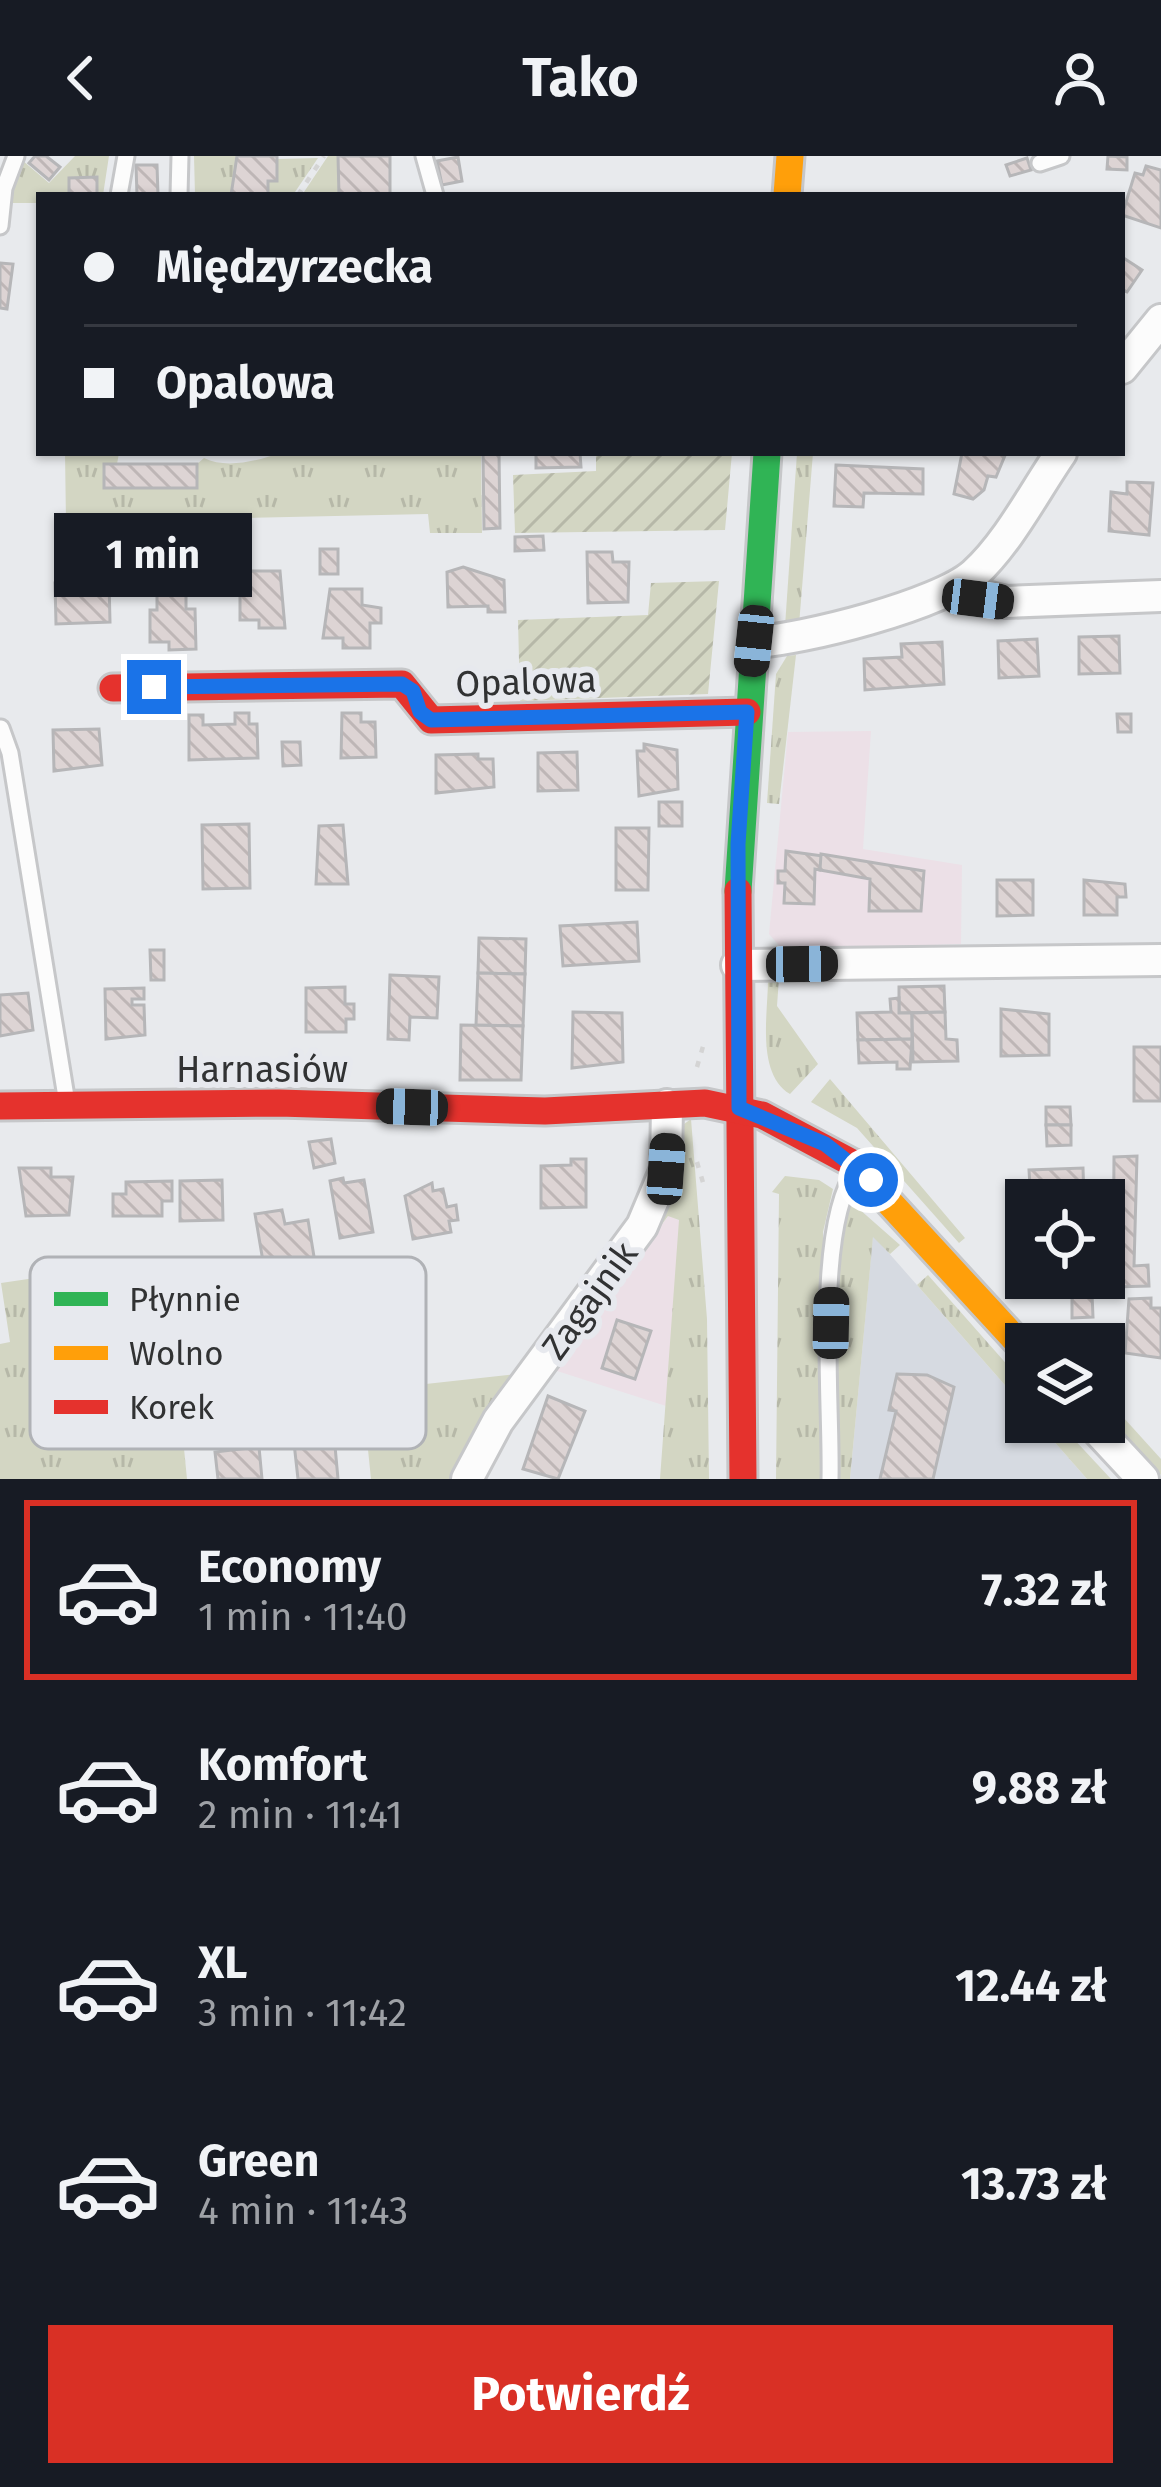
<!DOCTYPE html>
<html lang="pl">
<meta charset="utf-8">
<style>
:root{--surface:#171b24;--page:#242831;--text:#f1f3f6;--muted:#9ea1a6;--line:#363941;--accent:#d93025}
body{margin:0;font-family:"Fira Sans",sans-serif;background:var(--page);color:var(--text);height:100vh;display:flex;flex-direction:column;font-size:45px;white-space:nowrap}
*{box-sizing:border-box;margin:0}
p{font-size:39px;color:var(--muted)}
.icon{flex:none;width:66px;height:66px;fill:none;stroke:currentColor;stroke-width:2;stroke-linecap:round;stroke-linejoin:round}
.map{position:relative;height:1323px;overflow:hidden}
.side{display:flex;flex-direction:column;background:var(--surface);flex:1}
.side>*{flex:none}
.banner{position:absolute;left:36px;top:36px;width:1089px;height:264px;border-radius:0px;box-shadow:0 3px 9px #0004;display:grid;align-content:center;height:264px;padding:0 48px;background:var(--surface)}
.fabs{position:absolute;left:1005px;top:1023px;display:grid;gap:24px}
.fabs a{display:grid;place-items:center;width:120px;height:120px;border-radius:0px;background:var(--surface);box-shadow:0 3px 9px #0004;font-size:60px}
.end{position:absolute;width:54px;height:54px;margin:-27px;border:15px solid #1a73e8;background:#fff;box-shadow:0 0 0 6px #fff}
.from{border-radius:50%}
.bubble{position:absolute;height:84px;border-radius:0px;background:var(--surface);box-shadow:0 3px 9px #0004;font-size:39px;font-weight:700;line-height:84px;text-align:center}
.car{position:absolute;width:36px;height:72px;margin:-36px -18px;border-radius:15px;box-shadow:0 0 9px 3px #0007;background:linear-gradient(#222 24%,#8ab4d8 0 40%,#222 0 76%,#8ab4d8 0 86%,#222 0)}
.banner b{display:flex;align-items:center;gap:42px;height:114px;font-size:45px}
.banner b+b{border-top:3px solid var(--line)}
.banner i{width:30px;height:30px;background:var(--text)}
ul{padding:21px 0 0;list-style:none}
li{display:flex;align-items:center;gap:36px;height:180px;margin:0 24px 18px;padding:0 24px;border:6px solid transparent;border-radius:0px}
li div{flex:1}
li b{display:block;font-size:45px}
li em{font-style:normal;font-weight:700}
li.selected{border-color:var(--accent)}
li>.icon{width:108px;height:108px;stroke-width:1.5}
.primary-button{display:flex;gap:24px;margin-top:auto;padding:24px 48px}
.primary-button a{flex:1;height:138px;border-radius:0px;background:var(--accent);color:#fff;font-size:48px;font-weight:700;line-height:138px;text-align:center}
header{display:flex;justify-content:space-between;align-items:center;height:156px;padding:0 48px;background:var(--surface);font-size:54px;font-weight:700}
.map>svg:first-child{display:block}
.commercial{fill:#ece0e7}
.built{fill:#d6dae1}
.grass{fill:url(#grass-tufts)}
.garden{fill:url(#garden-furrows)}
.building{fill:url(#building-back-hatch);stroke:#b6b6b8;stroke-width:3}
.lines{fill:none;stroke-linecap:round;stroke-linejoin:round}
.lane-casing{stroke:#c6c7c9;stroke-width:21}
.street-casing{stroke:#c6c7c9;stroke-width:36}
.fast-casing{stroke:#c6c7c9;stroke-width:33}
.slow-casing{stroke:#c6c7c9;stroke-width:33}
.jam-casing{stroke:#c6c7c9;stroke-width:33}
.path{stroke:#d4d4d4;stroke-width:4.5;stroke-dasharray:6 9;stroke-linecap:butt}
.lane{stroke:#fcfcfc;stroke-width:15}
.street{stroke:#fcfcfc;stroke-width:30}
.fast{stroke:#30b455;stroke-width:27}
.slow{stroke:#ff9f0a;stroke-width:27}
.jam{stroke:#e5322d;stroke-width:27}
.route{stroke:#1a73e8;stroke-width:15}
.labels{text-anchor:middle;stroke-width:12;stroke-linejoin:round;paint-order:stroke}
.street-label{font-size:36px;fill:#313233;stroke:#e7e9ee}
.key{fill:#e7e9ee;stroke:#b0b2b6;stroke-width:3}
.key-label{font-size:33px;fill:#313233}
</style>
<header><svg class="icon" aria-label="back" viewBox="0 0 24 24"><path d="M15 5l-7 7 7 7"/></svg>Tako<svg class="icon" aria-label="person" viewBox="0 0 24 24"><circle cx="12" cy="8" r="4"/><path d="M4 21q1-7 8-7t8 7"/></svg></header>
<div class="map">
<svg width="1161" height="1323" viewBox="0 0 1161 1323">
<defs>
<pattern id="grass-tufts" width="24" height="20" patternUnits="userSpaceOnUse" patternTransform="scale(3)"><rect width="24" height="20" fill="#d3d6c3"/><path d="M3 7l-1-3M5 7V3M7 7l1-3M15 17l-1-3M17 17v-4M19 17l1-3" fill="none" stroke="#b6b8a8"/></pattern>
<pattern id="garden-furrows" width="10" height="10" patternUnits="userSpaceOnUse" patternTransform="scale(3)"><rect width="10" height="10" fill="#d3d6c3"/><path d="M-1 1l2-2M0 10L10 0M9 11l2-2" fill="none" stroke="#b6b8a8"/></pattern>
<pattern id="building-back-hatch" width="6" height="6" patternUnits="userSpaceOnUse" patternTransform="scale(3)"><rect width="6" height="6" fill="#ddd4d4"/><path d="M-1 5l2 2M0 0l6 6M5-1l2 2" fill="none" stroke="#beb6b6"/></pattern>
</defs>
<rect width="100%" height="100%" fill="#e8eaed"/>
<g class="commercial">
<path d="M871,575l-8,118 99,16 -1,79 -178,6 -14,-16 19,-202z"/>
<path d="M669,1059l11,6 -14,185 -112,-36z"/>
</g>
<path class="built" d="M873,1079l153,174v13h11l50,57h-237z"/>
<g class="grass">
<path d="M75,0h34l-6,39h-6l-1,-18 -26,1 -1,17h-30v8h-32l15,-43 27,23z"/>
<path d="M194,0h43l-6,39h-36z"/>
<path d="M328,0h10l1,39h-37z"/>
<path d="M318,2l-25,37h-25v-14l9,-1v-21z"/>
<path d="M65,297h54l-2,11h-13l1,24h91l1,-24 7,-6c22,11 53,3 76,-5h201l1,80h-52l-2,-19 -362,8z"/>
<path d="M797,297h16l-14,172 -14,1z"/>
<path d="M796,499l-17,149 -12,-1 9,-129 11,-18z"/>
<path d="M779,822l-2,28 41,58 -28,30c-34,-21 -22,-80 -22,-115z"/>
<path d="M830,923l135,159 -6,5 -102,-115 -46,-26z"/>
<path d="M691,963l16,200 2,160h-49l19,-259 -11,-4 -45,61c39,-60 52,-78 57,-150z"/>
<path d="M785,1020l34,4 14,9 -10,43v247h-47l3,-285 -7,-2z"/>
<path d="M850,1045l50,44 -10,9 -17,-17 -23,242h-14l2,-209z"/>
<path d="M103,1112l23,146 54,-6 7,71h-187v-135l10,-2 -9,-59z"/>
<path d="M928,1119l98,111v23l-109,-124z"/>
<path d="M517,1218l-64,105h-82l-9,-88z"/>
<path d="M1104,1240l57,63v16l-57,-62z"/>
<path d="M1037,1266h21l53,57h-24z"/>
</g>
<g class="garden">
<path d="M596,297h136l-7,77 -210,3 -2,-58 83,-4z"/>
<path d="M719,425l-11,113 -188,7 -2,-81 130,-5 3,-32z"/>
</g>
<g class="building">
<path d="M35,0h11l14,11 -11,13 -20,-17z"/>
<path d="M237,0h40v25h-9v14h-37z"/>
<path d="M338,0h52v39h-51z"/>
<path d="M1108,0l19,1v13l-20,-1z"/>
<path d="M458,1l4,24 -20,4 -5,-24z"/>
<path d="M1027,2l4,12 -21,6 -4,-11z"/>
<path d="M136,9h21l1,30h-21z"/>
<path d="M1146,10l15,4v58l-39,-13 13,-42 8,2z"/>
<path d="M97,21v18h-28v-17z"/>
<path d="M1122,101l20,13 -15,22 -5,-2z"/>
<path d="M0,107l13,1 -6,45 -7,-1z"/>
<path d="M483,297h16l1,75 -16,1z"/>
<path d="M536,297h44l1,14 -45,1z"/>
<path d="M962,297h44l-10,24 -8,-1 -4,14 -11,9 -19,-5z"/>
<rect x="104" y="308" width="93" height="24"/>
<path d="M836,309l87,4v25l-59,-1 -1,14 -29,-1z"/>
<path d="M1127,326l26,1 -4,52 -40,-4 2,-39 16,2z"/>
<path d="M204,366v17l-19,1v-17z"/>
<path d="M125,370v26h-30v-25z"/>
<path d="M543,380l1,14 -29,1v-14z"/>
<path d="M86,390l1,16 -22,2 -1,-16z"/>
<rect x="320" y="393" width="18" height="25"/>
<path d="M587,396h25l1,10h16l-1,40 -40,1z"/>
<path d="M463,411l41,13 1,32h-17v-6l-40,1 -1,-35z"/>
<path d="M247,415h33l5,57h-26v-8h-19v-31h7z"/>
<path d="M109,425l1,41 -54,2 -1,-41z"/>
<path d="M330,433h32v16l19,3v15h-11v25h-27v-10h-20z"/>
<path d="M157,436h29v17h9l1,40 -27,1v-8h-19v-32h7z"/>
<path d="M1119,480l1,37 -41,1v-37z"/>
<path d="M1037,483l2,37 -40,2 -1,-37z"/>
<path d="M942,486l2,42 -79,6 -1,-31 38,-2 -1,-13z"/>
<path d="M235,557h14v11h8l1,34 -69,2v-45h14v10l32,-1z"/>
<path d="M342,557h19v9h14l1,35 -35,1z"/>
<path d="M1117,558h14v18h-13z"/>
<path d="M99,573l3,36 -48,6 -1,-41z"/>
<path d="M282,586h18l1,23 -18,1z"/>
<path d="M644,588l33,6 1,39 -39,7 -2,-45h7z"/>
<path d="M577,596l1,38 -40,1v-38z"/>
<path d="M478,598v5h15l1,28 -58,6v-38z"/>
<rect x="659" y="646" width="23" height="24"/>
<path d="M249,668l1,64 -47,1 -1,-64z"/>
<path d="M343,669l5,59h-32l3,-58z"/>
<path d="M616,672h33l-1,62h-32z"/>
<path d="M786,695l37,5 -3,14 -5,-1 -1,35 -30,-1 1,-20h-7v-12h7z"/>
<path d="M821,698l103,17 -3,40h-52l1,-32 -50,-9z"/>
<path d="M997,724h36v35l-36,1z"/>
<path d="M1084,724l41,4 1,13h-9v18h-33z"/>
<path d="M637,766l2,39 -76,5 -3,-40z"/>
<path d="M479,782l47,1 -1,35 -47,-1z"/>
<path d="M150,794h14v30h-13z"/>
<path d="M478,817l47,1 -2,52 -47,-1z"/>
<path d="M390,819l49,2 -2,41 -27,-1 -1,23 -21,-1z"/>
<path d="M944,830l1,26 -46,1v-26z"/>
<path d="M345,831v17h9v15h-8v13h-40v-44z"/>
<path d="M144,832v11h-12v6h12l1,30 -39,4 -1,-50z"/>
<path d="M28,837l5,37 -33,6v-41z"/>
<path d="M899,842v15h13v26l-54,1 -1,-27 34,-1 -1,-13z"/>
<path d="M1001,853l48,5v41l-48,1z"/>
<path d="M573,856l49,1 1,49 -51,6z"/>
<path d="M945,856l1,27 11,1 1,21 -45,1 -1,-49z"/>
<path d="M461,869l62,1 -2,54h-61z"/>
<path d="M912,883l-2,30h-13v-7l-38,1 -1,-23z"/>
<rect x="1134" y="891" width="27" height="54"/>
<path d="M1046,951h24l1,18h-25z"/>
<path d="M1046,969h25v20l-24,1z"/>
<path d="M331,983l4,24 -21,5 -5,-26z"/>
<path d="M1137,1000l-3,110 14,-1 1,21 -36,1 1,-130z"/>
<path d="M571,1003h15v48l-45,1v-42l30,-1z"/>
<path d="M19,1012h32v9h22l-4,38 -43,1z"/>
<path d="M1083,1012l1,32h-43l-1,-15 -10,1 -1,-16z"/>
<path d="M343,1022l1,5 20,-3 9,52 -33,6 -10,-57z"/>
<path d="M222,1024l1,40 -43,1v-40z"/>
<path d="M172,1025v20h-10v15h-49v-22h13v-12z"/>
<path d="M432,1027l1,8 10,-2 4,18 9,-2 2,15 -9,1 2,11 -38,7 -8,-43z"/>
<path d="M282,1054l3,14 23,-4 10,61 -23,4 3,19 -27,5 -16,-95z"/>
<path d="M1072,1138h20l1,23 -21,1z"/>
<path d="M1151,1142v10h10v50l-36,-5 4,-54z"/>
<path d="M617,1164l34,11 -16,48 -33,-11z"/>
<path d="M897,1218l30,1 27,12 -21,92h-53l16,-68 -7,-1z"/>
<path d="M548,1240l37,15 -27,68 -35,-10z"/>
<path d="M322,1276l1,15 12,-1 3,33h-40l-5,-45z"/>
<path d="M259,1291l3,32h-44l-3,-27z"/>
</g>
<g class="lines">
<defs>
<g id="lane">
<path d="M424,0l11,39"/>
<path d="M1040,7l21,-7"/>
<path d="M119,39l7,-39"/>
<path d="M179,39l1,-39"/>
<path d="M0,70l4,-38 12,-32"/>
<path d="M1,572l9,25 57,350"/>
<path d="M830,1323c2,-76 -16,-251 26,-309"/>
</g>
<g id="street">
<path d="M1122,212l39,-48"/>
<path d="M954,433l52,13 155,-6"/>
<path d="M754,486c48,-2 185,-37 220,-68 35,-32 60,-82 87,-121"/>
<path d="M737,809l424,-5"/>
<path d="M1090,1266l53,57"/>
<path d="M467,1323l31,-58 144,-195 24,-57 1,-64"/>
</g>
<path id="fast" d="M738,735l29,-438"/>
<g id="slow">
<path d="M787,39l3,-39"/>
<path d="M854,1008l172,187"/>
</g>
<g id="jam">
<path d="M113,532l289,-4 29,36 316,-8"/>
<path d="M738,735l5,588"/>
<path d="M0,950l279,-3 266,8 160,-8 57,12 92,49"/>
</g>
</defs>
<use href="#lane" class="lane-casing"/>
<use href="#street" class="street-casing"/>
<use href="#fast" class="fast-casing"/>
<use href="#slow" class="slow-casing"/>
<use href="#jam" class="jam-casing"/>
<g class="path">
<path d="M298,39l26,-39"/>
<path d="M697,911l7,-24"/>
<path d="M697,1006l7,24"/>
</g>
<use href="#lane" class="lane"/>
<use href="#street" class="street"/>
<use href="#fast" class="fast"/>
<use href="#slow" class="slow"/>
<use href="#jam" class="jam"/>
</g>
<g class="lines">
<path class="route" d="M154,531l248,-3 11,7 7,21 11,8 316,-8 -9,132 1,264 86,36 46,36"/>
</g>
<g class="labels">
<g class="street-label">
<text transform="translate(526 525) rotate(-2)" y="13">Opalowa</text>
<text x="262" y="926">Harnasiów</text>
<text transform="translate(589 1144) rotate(-54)" y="13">Zagajnik</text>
</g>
</g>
<rect x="30" y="1101" width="396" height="192" rx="18" class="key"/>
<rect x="54" y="1136" width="54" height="14" fill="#30b455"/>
<rect x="54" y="1190" width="54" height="14" fill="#ff9f0a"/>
<rect x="54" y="1244" width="54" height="14" fill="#e5322d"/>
<g class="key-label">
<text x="129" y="1155">Płynnie</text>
<text x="129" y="1209">Wolno</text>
<text x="129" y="1263">Korek</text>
</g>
</svg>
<div class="fabs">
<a><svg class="icon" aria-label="locate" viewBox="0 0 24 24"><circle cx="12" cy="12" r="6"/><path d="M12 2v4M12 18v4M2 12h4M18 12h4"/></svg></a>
<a><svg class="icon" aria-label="layers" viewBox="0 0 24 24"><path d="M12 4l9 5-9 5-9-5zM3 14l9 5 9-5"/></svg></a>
</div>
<i class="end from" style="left:871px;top:1024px"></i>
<i class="end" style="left:154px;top:531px"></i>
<div class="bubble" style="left:54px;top:357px;width:198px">1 min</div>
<i class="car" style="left:978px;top:443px;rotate:97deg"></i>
<i class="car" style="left:754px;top:485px;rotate:186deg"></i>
<i class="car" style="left:802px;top:808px;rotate:89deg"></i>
<i class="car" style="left:412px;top:951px;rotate:272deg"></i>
<i class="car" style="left:666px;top:1013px;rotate:4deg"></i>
<i class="car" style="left:831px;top:1167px;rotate:1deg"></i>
<div class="banner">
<b><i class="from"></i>Międzyrzecka</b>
<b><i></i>Opalowa</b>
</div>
</div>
<section class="side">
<ul>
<li class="selected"><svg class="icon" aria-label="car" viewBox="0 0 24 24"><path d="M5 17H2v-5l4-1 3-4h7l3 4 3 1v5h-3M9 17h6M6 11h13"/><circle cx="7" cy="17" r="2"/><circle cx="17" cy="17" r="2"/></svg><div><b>Economy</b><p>1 min · 11:40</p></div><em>7.32 zł</em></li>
<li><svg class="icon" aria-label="car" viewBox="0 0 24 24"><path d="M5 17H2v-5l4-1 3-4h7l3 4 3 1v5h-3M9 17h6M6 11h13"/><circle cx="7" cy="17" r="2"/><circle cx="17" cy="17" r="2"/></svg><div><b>Komfort</b><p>2 min · 11:41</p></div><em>9.88 zł</em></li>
<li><svg class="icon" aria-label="car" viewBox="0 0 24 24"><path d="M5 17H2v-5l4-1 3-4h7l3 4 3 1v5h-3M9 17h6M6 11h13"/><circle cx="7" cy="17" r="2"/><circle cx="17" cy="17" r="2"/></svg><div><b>XL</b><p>3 min · 11:42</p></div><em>12.44 zł</em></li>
<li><svg class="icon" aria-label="car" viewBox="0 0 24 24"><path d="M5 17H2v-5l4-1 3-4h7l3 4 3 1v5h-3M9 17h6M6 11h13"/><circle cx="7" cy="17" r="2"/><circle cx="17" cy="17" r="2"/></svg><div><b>Green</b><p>4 min · 11:43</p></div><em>13.73 zł</em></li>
</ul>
<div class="primary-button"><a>Potwierdź</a></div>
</section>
